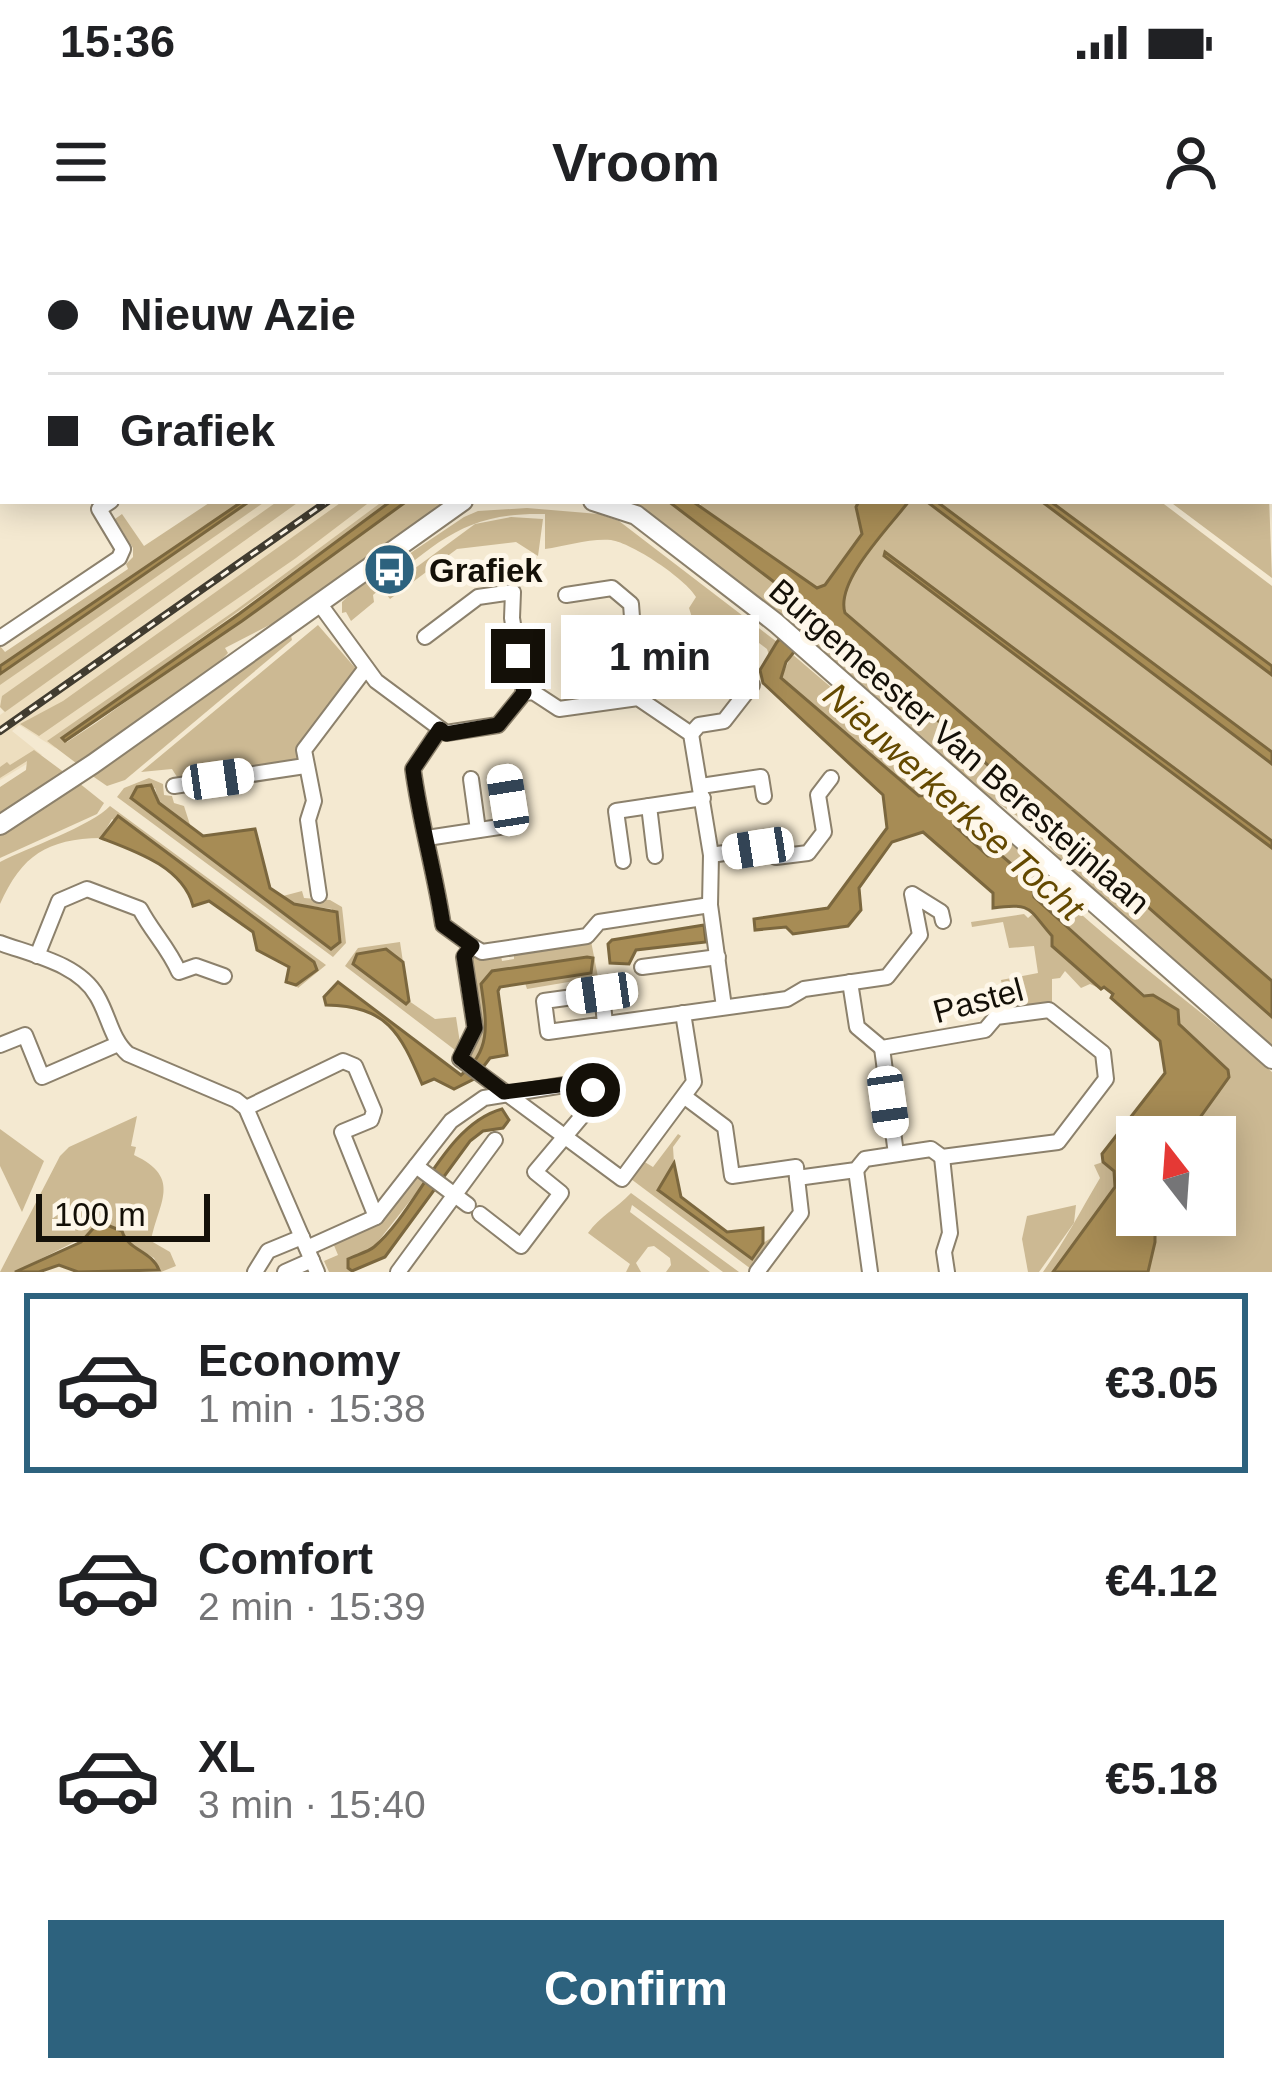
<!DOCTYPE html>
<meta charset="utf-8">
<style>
:root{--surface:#fff;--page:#f6f6f6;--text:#202124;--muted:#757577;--line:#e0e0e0;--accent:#2d627e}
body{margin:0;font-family:Arial,sans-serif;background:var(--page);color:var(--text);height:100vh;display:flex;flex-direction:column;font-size:45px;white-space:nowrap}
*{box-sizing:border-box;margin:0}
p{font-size:39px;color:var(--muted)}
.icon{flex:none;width:66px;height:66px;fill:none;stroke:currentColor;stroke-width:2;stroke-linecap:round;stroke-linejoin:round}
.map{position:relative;height:1032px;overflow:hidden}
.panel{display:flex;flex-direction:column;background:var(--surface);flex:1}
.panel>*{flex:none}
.guide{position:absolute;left:0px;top:0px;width:1272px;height:264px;box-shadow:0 6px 30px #0003;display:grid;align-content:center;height:264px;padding:0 48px;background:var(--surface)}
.needle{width:78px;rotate:343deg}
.buttons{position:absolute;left:1116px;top:876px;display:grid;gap:24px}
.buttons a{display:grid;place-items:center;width:120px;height:120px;border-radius:0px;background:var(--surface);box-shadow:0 6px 30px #0003;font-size:60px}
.scale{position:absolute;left:36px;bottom:30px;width:174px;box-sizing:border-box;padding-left:12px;border:6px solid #141008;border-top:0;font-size:33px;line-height:42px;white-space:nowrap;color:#141008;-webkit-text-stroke:9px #fef7e9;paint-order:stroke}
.end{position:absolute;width:54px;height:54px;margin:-27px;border:15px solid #141008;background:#fff;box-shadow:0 0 0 6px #fff}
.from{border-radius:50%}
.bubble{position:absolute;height:84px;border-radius:0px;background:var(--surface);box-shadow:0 6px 30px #0003;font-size:39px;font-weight:800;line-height:84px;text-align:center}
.car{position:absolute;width:36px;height:72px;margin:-36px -18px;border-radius:15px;box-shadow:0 0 9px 3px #0007;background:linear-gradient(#fff 24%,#345 0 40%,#fff 0 76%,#345 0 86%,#fff 0)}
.guide b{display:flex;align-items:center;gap:42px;height:114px;font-size:45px}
.guide b+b{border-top:3px solid var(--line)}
.guide i{width:30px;height:30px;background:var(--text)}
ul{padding:21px 0 0;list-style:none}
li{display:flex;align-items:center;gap:36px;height:180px;margin:0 24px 18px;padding:0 24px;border:6px solid transparent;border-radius:0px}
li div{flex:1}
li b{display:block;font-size:45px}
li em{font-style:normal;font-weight:800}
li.selected{border-color:var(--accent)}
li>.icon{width:108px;height:108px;stroke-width:1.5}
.primary-button{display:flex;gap:24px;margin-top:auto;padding:24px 48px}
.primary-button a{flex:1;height:138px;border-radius:0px;background:var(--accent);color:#fff;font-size:48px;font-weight:800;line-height:138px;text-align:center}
.status{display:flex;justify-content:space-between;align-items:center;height:84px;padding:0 60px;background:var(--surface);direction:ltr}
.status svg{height:33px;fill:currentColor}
header{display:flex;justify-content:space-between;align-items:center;height:156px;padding:0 48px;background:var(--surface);font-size:54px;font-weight:800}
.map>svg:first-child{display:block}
.built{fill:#eddebf}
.green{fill:#ccb993}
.water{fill:#a78c55;stroke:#7b673e;stroke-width:3}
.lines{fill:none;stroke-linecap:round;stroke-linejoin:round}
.minor-casing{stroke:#8c816c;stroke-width:18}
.secondary-casing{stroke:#8c816c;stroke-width:22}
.minor{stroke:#fff;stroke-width:14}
.secondary{stroke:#fff;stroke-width:18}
.rail-casing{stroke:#413c30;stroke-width:8}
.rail{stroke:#fef7e9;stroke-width:3;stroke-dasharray:9;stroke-linecap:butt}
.route{stroke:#141008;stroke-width:15}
.labels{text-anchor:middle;stroke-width:10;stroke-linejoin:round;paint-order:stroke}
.poi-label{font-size:33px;font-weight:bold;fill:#141008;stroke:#fef7e9;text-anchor:start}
.street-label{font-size:33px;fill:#141008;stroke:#fef7e9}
.water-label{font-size:36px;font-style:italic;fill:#644900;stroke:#fef7e9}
</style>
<div class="status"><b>15:36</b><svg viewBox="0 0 49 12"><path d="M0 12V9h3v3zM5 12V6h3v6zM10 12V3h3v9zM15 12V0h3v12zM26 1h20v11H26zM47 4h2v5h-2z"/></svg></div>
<header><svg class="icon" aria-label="menu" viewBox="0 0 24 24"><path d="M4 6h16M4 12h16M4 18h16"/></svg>Vroom<svg class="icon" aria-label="person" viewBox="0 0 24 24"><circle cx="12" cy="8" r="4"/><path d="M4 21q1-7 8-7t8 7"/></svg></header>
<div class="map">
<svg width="1272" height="1032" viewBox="0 0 1272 1032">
<rect width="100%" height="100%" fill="#f4e9d1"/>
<path class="built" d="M250,261h147l-167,125 -175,122 -36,-23 -7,6 30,24 -42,25v-65l4,-3 -4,-5v-33z"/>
<g class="green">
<path d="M1269,256l3,82 -103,-77h100z"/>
<path d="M212,261h31l-243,165v-20l5,6 123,-83 -2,-5 7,-7v-9l-18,-29 7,-5 22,32z"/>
<path d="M250,261h16l-266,184v-11z"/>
<path d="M278,261h22l-281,201 -14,10 -5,-5 2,-11z"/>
<path d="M343,261h28l-75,57 -257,178 -19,-12 43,-23z"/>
<path d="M383,261h8l-328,237 4,4 29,-19 311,-222h40l-156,113 -66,34 3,5 -18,19 -115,80 -19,11 -29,-22 189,-131z"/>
<path d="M619,261h49l131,100 6,10 -11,16z"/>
<path d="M703,261h156l-3,6 6,27 -37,51 -8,3 -118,-81z"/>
<path d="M909,261h17l346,263v77l-389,-288 389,295v133l-427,-368c-10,-32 44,-85 64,-112z"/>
<path d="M936,261h105l231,174v77z"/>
<path d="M1050,261h110l112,85v80z"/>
<path d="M527,268l72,6 20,7 158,121 -8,13 -2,-6 -33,-25 -22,28 -12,-9 -11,-35 7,-11c-10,-18 -64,-54 -85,-57 -20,-2 -46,6 -66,9v-35c-83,-2 -111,31 -172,81l1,7 -23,19 -5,-9 -4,1v-11l9,-9 113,-76 14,-6z"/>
<path d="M511,277l32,2 -5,37 -22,-14 -59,7 -67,50 -6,-8 91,-67z"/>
<path d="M817,383l14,3 441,391v34l-195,-175 -53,-55 -55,-38 -164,-146z"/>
<path d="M318,385l39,45 -58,80 -2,11 -118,19 -7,-11 -31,3z"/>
<path d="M290,391l2,9 -167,140 -18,6 -16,-11z"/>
<path d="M792,414l271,231v6l-3,4 -9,-6 -11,12 -6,-4 -2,-15 -44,-26 -33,-30 -1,-9 -27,-22 -8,1 -138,-118z"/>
<path d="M34,510l31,23 -65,44v-30l26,-17 1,-9 -27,17v-11l7,-5 3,3z"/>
<path d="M149,538l14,6 1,11 8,1 2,7 10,3 7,22 -32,-25 -4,-15 -24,10 200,151 1,-40 -38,-5 -11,-8 19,-5 2,7 26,2 12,7 4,36 -13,14 -216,-160 7,-9z"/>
<path d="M79,543l25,20 -7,11 -97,44v-24z"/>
<path d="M110,566l216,159 -28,23 -2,-3 21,-15 -205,-151 -11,19c-54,1 -79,17 -101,66v-42c27,-14 93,-37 110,-56z"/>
<path d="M1052,654l8,6 9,-2 5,10c64,57 133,107 198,164v200h-214l79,-57h78v-78h-53l58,-75 -178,-159z"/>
<path d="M1035,672l18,24 -1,10 49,43 -11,-5 -9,4 -16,-17 -5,7 -8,1v25l-5,-2 -30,9 -2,-8 -36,5 -2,-10 26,-6 -2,-12 37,-7 -4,-27 -25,2 -6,-26 -31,5 -1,-5 53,-8 4,4z"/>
<path d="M591,701l7,36 -71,12 -2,-6 66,-10 -4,-16 -95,14 -11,13 7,51 -13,26 -4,-3 2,-101 28,-1 1,5 12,-2v-8z"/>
<path d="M400,702l3,20 -18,-13 21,55 3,-3 26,18 21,-2 4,26 -5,7 -110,-84 13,-18z"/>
<path d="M137,876l-6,30 5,1 -2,8c49,23 24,48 17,86l19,11 6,14 -15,6 -7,-14 -28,-16 -5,-11 -31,3 -75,38h-15l60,-116 9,-9z"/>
<path d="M0,889l44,32 -22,51 -22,-46z"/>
<path d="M678,894l3,2 -8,11 1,16 -16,27 93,69 12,-16 16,-10 -28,36 -120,-90 12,-18 10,6z"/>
<path d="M1103,922l11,8 1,17 -62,85h-10c22,-31 38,-62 57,-94l-6,-13z"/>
<path d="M417,936l7,7 -51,65 -25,11 2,13h-21l-5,-11 14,-6 -5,-12 49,-23z"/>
<path d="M631,953l108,79h-16l-91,-67 -2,7 80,60h-44l5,-7 -1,-7 -16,-12 -6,1 -12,16 5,9h-15l4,-8 -42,-31c13,-18 28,-24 43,-40z"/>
<path d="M1076,965l-2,18 -35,49h-11l-6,-33 5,-23z"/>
</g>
<g class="water">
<path d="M243,261h7l-250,173v-8z"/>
<path d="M391,261h16l-165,120 -177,120 -3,-3 177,-124z"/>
<path d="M668,261h24l125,87 8,-3 37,-51 -6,-27 3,-6h50c-20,27 -74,80 -64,112l427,368v36l-441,-391 -14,-3 -31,39 -5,16 138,118 8,-1 27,22 1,9 33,30 13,-1 31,27 2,15 110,99 9,-1 25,15 1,14 49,46 1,7 -43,60h-49v78h18v27l-7,30h-95l62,-85 -1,-16 -11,-9 -1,-8 63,-81 -5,-32 -49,-43 2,-4 -9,-7 -3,2 -49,-43v-10c-24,-27 -19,-34 -59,-28v-15l-70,-61 -31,10 -33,46 2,22 -13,16 -55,8 -7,-7 -31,3 -1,-11 74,-11 59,-80 -4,-33 -120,-112 -3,-13 17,-28 28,-31 -6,-10z"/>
<path d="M926,261h10l336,251v12z"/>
<path d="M1041,261h9l222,165v9z"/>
<path d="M885,312l387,289v7l-388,-292z"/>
<path d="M151,545l8,18 44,33 52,-7 15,59 24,16 43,8 3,30 -9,7 -200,-151 6,-11z"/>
<path d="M118,576l196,146 3,8 -21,15 -10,-3 3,-15 -32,-17 -4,-18 -44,-31 -16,5c-10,-39 -58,-55 -92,-68z"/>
<path d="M704,685l2,17 -70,8 -7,14 -19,-1 -2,-19 4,-4z"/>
<path d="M386,709l17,13 6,39 -3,3 -53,-40 4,-10z"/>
<path d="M587,717l6,1 -2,15 -91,14 -2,4 9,64 -17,3 -16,21 -20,10 -20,-10 -12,5c-22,-52 -35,-78 -96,-79l-2,-8 14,-15 123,93c32,-25 25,-55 20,-91l11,-13z"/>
<path d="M502,869l7,11 -6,8 -20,3 -13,10 -85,116 -33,14 -4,-3v-9c8,-4 20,-7 26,-12 44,-37 70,-122 128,-138z"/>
<path d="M674,923l7,34 46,35 36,-4v15l-11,16 -94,-69z"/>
<path d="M99,982l23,9c6,20 29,19 37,39l-81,2 -19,-7 -20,7h-24l66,-30z"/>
</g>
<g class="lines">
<defs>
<g id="minor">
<path d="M112,0l4,3"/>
<path d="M566,355l46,-7 19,16 7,94"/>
<path d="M319,363l57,78 70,52 52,-8 26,-32 9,-1 26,17 79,-11 53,36 20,121 -1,50 14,102"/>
<path d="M425,397l53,-40 35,-5 -1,26 12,75"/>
<path d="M0,398l119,-80 4,-9 -24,-40 12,-8"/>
<path d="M440,489l-27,40c7,53 22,103 30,156l29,21 -8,11 11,71 -15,31 162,120 72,-97 -11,-69"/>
<path d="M691,494l8,-9 25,-4 28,-36"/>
<path d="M471,539l7,51"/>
<path d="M174,546l131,-20"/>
<path d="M701,546l60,-9 3,19"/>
<path d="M649,566l6,50"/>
<path d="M427,598l85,-13 -8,-50"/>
<path d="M711,615l47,-7 18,9 32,-4 16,-21 -6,-37 13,-17"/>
<path d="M623,621l-7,-50 87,-13"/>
<path d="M319,655l-11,-75 6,-19 -10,-51 62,-82"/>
<path d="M0,703c33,12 79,21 97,53 12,20 14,43 31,58l108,46 10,8 71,164"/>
<path d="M472,706l10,6 105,-16 12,-14 111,-17"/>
<path d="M37,716l22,-55 28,-12 53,20c12,23 28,38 39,63l17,-6 28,10"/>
<path d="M642,727l76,-10"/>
<path d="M605,784l-3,-31 -58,8 4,31 239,-33 17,-10 83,-12 33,-42 -8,-41 29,18 2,9"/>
<path d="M0,805l25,-10 17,42 76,-33"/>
<path d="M882,808l14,106"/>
<path d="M685,857l40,30 7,49 64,-9 1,11 59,-8 9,-11 66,-10 11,8 116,-15 48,-63 -3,-26 -54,-43 -53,7 -11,13 -103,18 -25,-21 -7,-45"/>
<path d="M246,868l97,-47 12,5 19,45 -3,9 -29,12 34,85"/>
<path d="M942,917l8,76 -6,19 3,20"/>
<path d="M416,926l52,39"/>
<path d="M856,930l14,102"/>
<path d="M307,1008l69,-31 75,-96 33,-23 99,-16 10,8v13l-58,69 26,21 -40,53 -41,-32"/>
<path d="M255,1032l13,-21 34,-14"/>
<path d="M285,1032l27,-12"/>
<path d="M398,1032l97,-132"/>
<path d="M757,1032l44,-59 -4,-35"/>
</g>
<g id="secondary">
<path d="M593,261l43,14 140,108 496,436"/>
<path d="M0,585l93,-61 370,-263"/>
</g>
</defs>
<use href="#minor" class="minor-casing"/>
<use href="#secondary" class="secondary-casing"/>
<use href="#minor" class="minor"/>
<use href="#secondary" class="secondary"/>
<defs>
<g id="rail">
<path d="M643,3l4,-3"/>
<path d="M0,491l328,-230"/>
</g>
</defs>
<use href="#rail" class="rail-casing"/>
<use href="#rail" class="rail"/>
</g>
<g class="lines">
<path class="route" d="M518,416l6,37 -26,32 -52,9 -6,-5 -27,40c7,53 22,103 30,156l29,21 -8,10 11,72 -15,30 44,34 79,-10 10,8"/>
</g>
<defs>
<symbol id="bus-disc" viewBox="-11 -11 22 22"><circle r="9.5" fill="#2d627e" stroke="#fef7e9"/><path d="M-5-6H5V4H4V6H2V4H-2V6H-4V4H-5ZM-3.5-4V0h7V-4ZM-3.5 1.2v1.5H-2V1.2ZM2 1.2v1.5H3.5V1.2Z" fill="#fff"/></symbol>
</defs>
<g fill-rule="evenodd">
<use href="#bus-disc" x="360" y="300" width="59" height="59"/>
</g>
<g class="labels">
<g class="poi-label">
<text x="429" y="342">Grafiek</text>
</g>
<g class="street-label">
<text transform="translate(960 506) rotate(41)" y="12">Burgemeester Van Beresteijnlaan</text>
<text transform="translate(978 760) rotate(-15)" y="12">Pastel</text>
</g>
<g class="water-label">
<text transform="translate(954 561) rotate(42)" y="13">Nieuwerkerkse Tocht</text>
</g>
</g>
</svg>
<div class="buttons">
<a><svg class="needle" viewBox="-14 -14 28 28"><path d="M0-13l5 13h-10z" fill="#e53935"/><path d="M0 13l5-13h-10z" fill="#757577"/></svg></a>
</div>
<div class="scale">100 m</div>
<i class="end from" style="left:593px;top:850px"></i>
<i class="end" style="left:518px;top:416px"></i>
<div class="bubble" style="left:561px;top:375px;width:198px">1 min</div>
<i class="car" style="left:218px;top:539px;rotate:82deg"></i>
<i class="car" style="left:508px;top:560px;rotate:351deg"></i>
<i class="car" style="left:758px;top:608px;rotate:261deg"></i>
<i class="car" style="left:602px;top:753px;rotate:262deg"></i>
<i class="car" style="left:888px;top:862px;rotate:172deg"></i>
<div class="guide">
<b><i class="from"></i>Nieuw Azie</b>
<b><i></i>Grafiek</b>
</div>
</div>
<section class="panel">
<ul>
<li class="selected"><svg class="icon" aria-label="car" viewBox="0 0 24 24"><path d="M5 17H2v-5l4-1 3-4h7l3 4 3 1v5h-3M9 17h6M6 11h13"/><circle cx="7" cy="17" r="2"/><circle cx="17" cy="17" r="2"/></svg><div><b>Economy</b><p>1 min · 15:38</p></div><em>€3.05</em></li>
<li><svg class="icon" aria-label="car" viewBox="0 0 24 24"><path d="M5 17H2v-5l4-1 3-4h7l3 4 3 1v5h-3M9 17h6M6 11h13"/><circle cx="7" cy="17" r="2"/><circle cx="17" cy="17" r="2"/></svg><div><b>Comfort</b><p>2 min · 15:39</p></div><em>€4.12</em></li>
<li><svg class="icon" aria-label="car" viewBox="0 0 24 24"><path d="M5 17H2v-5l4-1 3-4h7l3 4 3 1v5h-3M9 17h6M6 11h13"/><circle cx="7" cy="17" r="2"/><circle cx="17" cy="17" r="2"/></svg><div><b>XL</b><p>3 min · 15:40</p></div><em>€5.18</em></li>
</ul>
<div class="primary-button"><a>Confirm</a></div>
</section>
